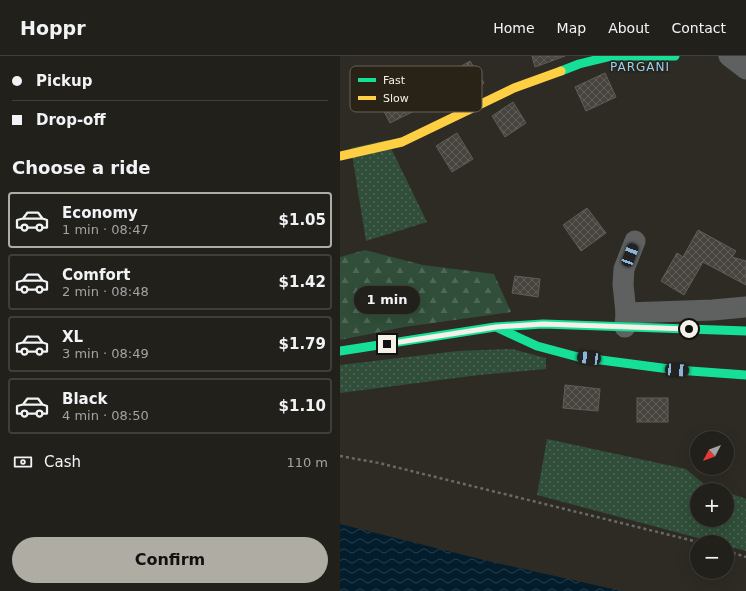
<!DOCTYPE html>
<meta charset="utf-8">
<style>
:root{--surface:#22201b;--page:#2e2d28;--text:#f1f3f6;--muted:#a2a3a3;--line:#3f3e3a;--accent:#afaca4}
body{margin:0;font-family:"DejaVu Sans",sans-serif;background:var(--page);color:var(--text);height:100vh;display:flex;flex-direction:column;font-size:15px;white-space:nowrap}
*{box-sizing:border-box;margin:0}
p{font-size:13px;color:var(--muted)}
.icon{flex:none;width:22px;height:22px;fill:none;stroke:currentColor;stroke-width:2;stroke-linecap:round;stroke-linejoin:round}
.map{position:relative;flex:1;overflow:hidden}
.details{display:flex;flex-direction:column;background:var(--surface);width:340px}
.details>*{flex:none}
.top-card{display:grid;align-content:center;height:88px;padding:0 12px;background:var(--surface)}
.needle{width:26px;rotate:229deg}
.buttons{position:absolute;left:350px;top:375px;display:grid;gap:8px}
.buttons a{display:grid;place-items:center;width:44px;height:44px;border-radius:50%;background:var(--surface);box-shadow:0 4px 16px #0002,0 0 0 1px var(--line);font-size:20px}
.end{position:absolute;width:18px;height:18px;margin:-9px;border:5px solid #f5f1e9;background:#111;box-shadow:0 0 0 2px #111}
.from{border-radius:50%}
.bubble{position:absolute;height:28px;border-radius:14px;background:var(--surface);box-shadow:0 4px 16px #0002,0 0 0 1px var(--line);font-size:13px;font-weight:600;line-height:28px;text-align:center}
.car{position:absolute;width:12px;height:24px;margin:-12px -6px;border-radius:5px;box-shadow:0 0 3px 1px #0007;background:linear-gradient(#222 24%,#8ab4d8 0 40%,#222 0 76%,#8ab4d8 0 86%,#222 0)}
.top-card b{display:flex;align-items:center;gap:14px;height:38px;font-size:15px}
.top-card b+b{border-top:1px solid var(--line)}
.top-card i{width:10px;height:10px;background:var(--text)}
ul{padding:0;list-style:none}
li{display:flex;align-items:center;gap:12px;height:56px;margin:0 8px 6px;padding:0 4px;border:2px solid var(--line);border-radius:4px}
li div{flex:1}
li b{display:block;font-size:15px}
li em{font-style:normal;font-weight:600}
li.selected{border-color:var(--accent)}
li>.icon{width:36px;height:36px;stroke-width:1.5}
h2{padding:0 12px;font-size:18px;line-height:48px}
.pay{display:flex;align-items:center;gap:10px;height:44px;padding:0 12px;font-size:15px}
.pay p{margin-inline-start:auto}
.button{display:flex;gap:8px;margin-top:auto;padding:8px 12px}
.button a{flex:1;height:46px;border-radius:24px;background:var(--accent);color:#111;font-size:16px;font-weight:600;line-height:46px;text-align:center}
header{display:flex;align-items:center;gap:24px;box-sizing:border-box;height:56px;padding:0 20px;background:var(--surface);border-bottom:1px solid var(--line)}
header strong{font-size:19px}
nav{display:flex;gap:22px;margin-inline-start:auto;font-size:14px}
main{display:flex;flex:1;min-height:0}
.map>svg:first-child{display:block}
.grass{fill:url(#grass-dots)}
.forest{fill:url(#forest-firs)}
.water{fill:url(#water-waves)}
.building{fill:url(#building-cross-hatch);stroke:#615c57}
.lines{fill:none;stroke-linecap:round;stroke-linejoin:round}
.path{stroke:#696966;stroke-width:2.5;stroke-dasharray:3 3;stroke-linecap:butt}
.street{stroke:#5f6160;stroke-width:21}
.fast{stroke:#16e098;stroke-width:9}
.slow{stroke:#ffcf43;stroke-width:9}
.route{stroke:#f5f1e9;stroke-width:5}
.labels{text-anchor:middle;stroke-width:3;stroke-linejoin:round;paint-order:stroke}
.neighbourhood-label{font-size:12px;letter-spacing:1px;fill:#97cff6;stroke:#282217}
.key{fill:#282217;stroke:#666056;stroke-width:1}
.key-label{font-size:11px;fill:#f5f1e9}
</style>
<header>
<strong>Hoppr</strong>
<nav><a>Home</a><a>Map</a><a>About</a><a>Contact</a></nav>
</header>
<main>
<section class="details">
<div class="top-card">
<b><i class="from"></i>Pickup</b>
<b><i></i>Drop-off</b>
</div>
<h2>Choose a ride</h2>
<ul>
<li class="selected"><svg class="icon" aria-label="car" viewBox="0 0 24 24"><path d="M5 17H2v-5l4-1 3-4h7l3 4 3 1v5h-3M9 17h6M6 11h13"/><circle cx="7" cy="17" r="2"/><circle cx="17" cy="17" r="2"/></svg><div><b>Economy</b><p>1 min · 08:47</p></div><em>$1.05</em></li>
<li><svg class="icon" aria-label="car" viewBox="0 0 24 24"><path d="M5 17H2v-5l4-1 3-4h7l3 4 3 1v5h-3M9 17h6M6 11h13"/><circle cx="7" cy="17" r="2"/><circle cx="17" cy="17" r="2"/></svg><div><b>Comfort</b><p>2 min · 08:48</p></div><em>$1.42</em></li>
<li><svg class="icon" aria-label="car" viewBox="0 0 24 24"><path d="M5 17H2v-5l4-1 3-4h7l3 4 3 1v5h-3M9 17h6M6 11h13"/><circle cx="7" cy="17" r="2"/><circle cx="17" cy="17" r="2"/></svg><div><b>XL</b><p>3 min · 08:49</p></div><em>$1.79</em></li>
<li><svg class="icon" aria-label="car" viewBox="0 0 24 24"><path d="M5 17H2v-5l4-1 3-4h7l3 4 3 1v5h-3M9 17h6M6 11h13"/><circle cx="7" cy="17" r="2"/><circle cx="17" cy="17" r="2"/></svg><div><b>Black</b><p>4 min · 08:50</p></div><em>$1.10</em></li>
</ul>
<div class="pay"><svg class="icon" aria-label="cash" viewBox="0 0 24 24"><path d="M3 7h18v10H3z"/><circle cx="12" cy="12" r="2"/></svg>Cash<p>110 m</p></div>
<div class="button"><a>Confirm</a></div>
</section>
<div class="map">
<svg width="406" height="535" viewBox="0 0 406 535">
<defs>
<pattern id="grass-dots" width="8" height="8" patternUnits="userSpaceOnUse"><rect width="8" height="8" fill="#304e39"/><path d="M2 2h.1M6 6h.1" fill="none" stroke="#4f6856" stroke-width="1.8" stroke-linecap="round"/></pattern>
<pattern id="forest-firs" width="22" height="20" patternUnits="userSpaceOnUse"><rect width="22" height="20" fill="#304e39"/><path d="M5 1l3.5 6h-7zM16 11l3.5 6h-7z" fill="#4f6856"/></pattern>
<pattern id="water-waves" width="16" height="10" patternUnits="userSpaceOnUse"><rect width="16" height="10" fill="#041d2c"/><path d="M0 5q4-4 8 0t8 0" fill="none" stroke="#293e4b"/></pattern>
<pattern id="building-cross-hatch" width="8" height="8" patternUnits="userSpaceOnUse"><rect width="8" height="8" fill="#47443f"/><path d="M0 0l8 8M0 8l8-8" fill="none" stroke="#625f5b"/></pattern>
</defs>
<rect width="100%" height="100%" fill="#2e2b24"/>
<g class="grass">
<path d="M47,84l40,82 -61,19 -15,-93z"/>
<path d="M172,293l34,9v11l-67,6 -139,18v-28l118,-14z"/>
<path d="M207,383l139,30 19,16 16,5h-24v30h30v-28l19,7v52l-19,-5v-4h-14l-176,-47z"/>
</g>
<path class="forest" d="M25,194l58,15 71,9 17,38 -107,15 -64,13v-83z"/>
<path class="water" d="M0,468l148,37 134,30h-282z"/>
<g class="building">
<path d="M192,0h33l-30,11z"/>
<path d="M130,5l14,22 -30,18 -13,-23z"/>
<path d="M60,17l18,36 -28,14 -18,-35z"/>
<path d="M265,17l11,24 -30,14 -11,-24z"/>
<path d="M173,46l13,21 -21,14 -13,-21z"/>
<path d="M117,77l16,26 -21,13 -16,-26z"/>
<path d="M247,152l19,25 -25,18 -18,-26z"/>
<path d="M358,174l38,21 -4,6 14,4v24l-43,-23 -19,33 -23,-14 16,-28 6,4z"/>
<path d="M175,220l25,3 -2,18 -26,-4z"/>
<path d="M225,329l35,4 -2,22 -35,-3z"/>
<rect x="297" y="342" width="31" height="24"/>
</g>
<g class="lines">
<g class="path">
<path d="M0,400l39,7 319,79"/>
<path d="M387,495l19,6"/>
</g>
<g class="street">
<path d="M389,0l17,13"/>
<path d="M286,257l-3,-29 1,-15 11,-28"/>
<path d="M285,271l1,-14 87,-3 33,-3"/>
</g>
<g class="fast">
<path d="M221,15l18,-7 33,-8h63"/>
<path d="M158,272l39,18 41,11 99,13 69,5"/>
<path d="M0,295l155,-24 48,-3 203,7"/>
</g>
<path class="slow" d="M0,100l62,-14 112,-54 47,-17"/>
</g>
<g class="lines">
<path class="route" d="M47,288l109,-17 47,-3 146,5"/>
</g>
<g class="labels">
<g class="neighbourhood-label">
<text x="300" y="15">PARGANI</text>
</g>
</g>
<rect x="10" y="10" width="132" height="46" rx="6" class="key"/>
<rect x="18" y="22" width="18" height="4" fill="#16e098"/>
<rect x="18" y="40" width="18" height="4" fill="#ffcf43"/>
<g class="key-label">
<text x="43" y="28">Fast</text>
<text x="43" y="46">Slow</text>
</g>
</svg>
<div class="buttons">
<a><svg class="needle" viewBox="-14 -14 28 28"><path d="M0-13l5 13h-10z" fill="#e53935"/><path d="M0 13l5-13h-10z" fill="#a2a3a3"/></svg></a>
<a>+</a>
<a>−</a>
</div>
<i class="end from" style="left:349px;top:273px"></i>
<i class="end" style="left:47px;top:288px"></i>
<div class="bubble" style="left:14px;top:230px;width:66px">1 min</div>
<i class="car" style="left:290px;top:199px;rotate:21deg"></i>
<i class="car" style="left:249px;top:302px;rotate:277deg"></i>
<i class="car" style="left:337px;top:314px;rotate:94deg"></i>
</div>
</main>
